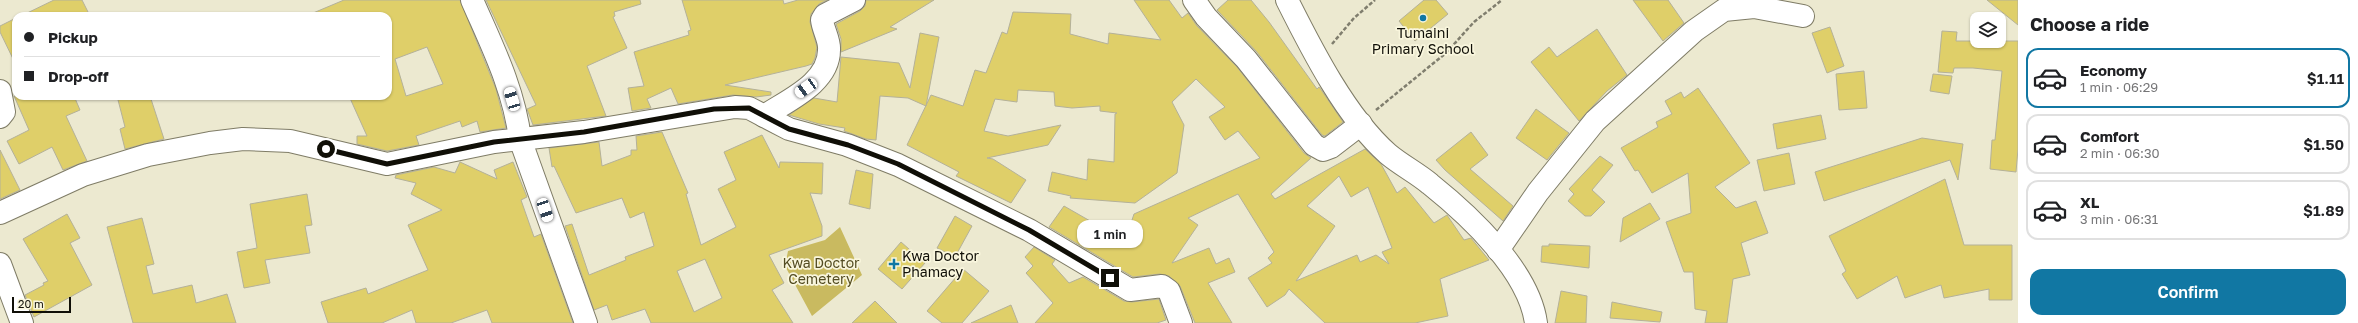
<!DOCTYPE html>
<meta charset="utf-8">
<style>
:root{--surface:#fff;--page:#f6f6f6;--text:#202124;--muted:#757577;--line:#e0e0e0;--accent:#1177a3}
body{margin:0;font-family:"Golos Text",sans-serif;background:var(--page);color:var(--text);height:100vh;display:flex;flex-direction:column;font-size:15px;white-space:nowrap}
*{box-sizing:border-box;margin:0}
p{font-size:13px;color:var(--muted)}
.icon{flex:none;width:22px;height:22px;fill:none;stroke:currentColor;stroke-width:2;stroke-linecap:round;stroke-linejoin:round}
.map{position:relative;flex:1;overflow:hidden}
.drawer{display:flex;flex-direction:column;background:var(--surface);width:340px}
.drawer>*{flex:none}
.hud{position:absolute;left:12px;top:12px;width:380px;height:88px;border-radius:12px;box-shadow:0 1px 3px #0004;display:grid;align-content:center;height:88px;padding:0 12px;background:var(--surface)}
.buttons{position:absolute;left:1970px;top:12px;display:grid;gap:8px}
.buttons a{display:grid;place-items:center;width:36px;height:36px;border-radius:8px;background:var(--surface);box-shadow:0 1px 3px #0004;font-size:20px}
.scale{position:absolute;left:12px;bottom:10px;width:59px;box-sizing:border-box;padding-left:4px;border:2px solid #100f07;border-top:0;font-size:11px;line-height:14px;white-space:nowrap;color:#100f07;-webkit-text-stroke:3px #f9f6dd;paint-order:stroke}
.end{position:absolute;width:18px;height:18px;margin:-9px;border:5px solid #100f07;background:#fff;box-shadow:0 0 0 2px #fff}
.from{border-radius:50%}
.bubble{position:absolute;height:28px;border-radius:12px;background:var(--surface);box-shadow:0 1px 3px #0004;font-size:13px;font-weight:600;line-height:28px;text-align:center}
.car{position:absolute;width:12px;height:24px;margin:-12px -6px;border-radius:5px;box-shadow:0 0 3px 1px #0007;background:linear-gradient(#fff 24%,#345 0 40%,#fff 0 76%,#345 0 86%,#fff 0)}
.hud b{display:flex;align-items:center;gap:14px;height:38px;font-size:15px}
.hud b+b{border-top:1px solid var(--line)}
.hud i{width:10px;height:10px;background:var(--text)}
ul{padding:0;list-style:none}
li{display:flex;align-items:center;gap:12px;height:60px;margin:0 8px 6px;padding:0 4px;border:2px solid var(--line);border-radius:12px}
li div{flex:1}
li b{display:block;font-size:15px}
li em{font-style:normal;font-weight:600}
li.on{border-color:var(--accent)}
li>.icon{width:36px;height:36px;stroke-width:1.5}
h2{padding:0 12px;font-size:18px;line-height:48px}
.action{display:flex;gap:8px;margin-top:auto;padding:8px 12px}
.action a{flex:1;height:46px;border-radius:12px;background:var(--accent);color:#fff;font-size:16px;font-weight:600;line-height:46px;text-align:center}
main{display:flex;flex:1;min-height:0}
.map>svg:first-child{display:block}
.green{fill:#c9ba60}
.building{fill:#dfcf69;stroke:#b4b199;fill-rule:evenodd}
.lines{fill:none;stroke-linecap:round;stroke-linejoin:round}
.minor-casing{stroke:#7f7c66;stroke-width:24}
.path{stroke:#807e6e;stroke-width:2.5;stroke-dasharray:4 2;stroke-linecap:butt}
.minor{stroke:#fff;stroke-width:22}
.route{stroke:#100f07;stroke-width:5}
.poi-dot{fill:#1177a3;stroke:#f9f6dd;stroke-width:1.5}
.labels{text-anchor:middle;stroke-width:3.5;stroke-linejoin:round;paint-order:stroke}
.poi-label{font-size:14px;fill:#100f07;stroke:#f9f6dd}
.park-label{font-size:14px;fill:#534c22;stroke:#f9f6dd}
</style>
<main>
<div class="map">
<svg width="2018" height="323" viewBox="0 0 2018 323">
<rect width="100%" height="100%" fill="#ece9d0"/>
<path class="green" d="M840,227l22,48 -50,41 -27,-50 3,-15 37,-11z"/>
<g class="building">
<path d="M54,0h28l8,16h-69z"/>
<path d="M344,0h116l36,89 10,39 -26,4 -3,-11 -15,6 -2,-6 -44,15 3,9 -32,6 -30,-7v-8h10l-18,-40h39v-80h-82zM427,47l16,37 -37,12 -11,-37z"/>
<path d="M486,0h154l1,4 -27,8 1,4 -2,1 14,31 -40,18 19,50 -73,9 -6,-16 9,-4z"/>
<path d="M682,0h101l1,4 14,-4h29l-8,4 -8,10 -1,8 7,25 -2,11 -3,6 -6,2 -81,19 46,7v3l-15,2 -23,-2 -55,9 -7,-16 -24,11 4,9 -19,3 -4,-23 16,-2 -10,-34 55,-17 -1,-4 3,-1z"/>
<path d="M866,0h68l-44,27 7,2 -56,23v-13l-5,-15 24,-13 5,-5z"/>
<path d="M1134,0h35l13,18 6,-5 9,13 40,41 67,86 7,5 -40,36 4,5 90,-50 16,15 16,29 8,-6 29,36 13,-8 17,25 7,-2 18,22 -49,19 8,37 -33,7h-90l-36,-34 -4,6 -18,12 -19,-29 24,-15 -4,-5 6,-6 -36,-58 -50,24 10,7 -26,38 37,-15 7,16 13,-6 6,14 -27,11 24,40h-37l-15,-37 -11,-10 -9,-2 -27,3 -84,-50 15,-21 61,35 9,-27 126,-56 -22,-27 -13,9 -16,-23 16,-10 -29,-28 -24,23 12,23 -7,48 -42,30 -65,-5 1,-2 -23,-5 4,-19 35,8 1,-21 26,3 1,-48 2,-1 -17,-2v-5l-28,2 -17,-2 -1,-14 -36,-2 -1,12 -22,-3 -11,32 24,5 53,-11 -13,20 -61,13 6,1 33,21 -15,23 -55,-27 3,-4 -52,-27 24,-50 32,11 12,-36 11,3 16,-41 5,2 6,-22 58,2 -1,20 38,10 1,-11 52,7zM1339,176l12,21 17,-10 24,61 -10,4 7,12 -13,-9 -16,7 -3,-7 -61,26 39,-55 -28,-20z"/>
<path d="M1228,0h23l18,22 48,67 2,-2 3,4 21,31 -18,14 -3,-1 -66,-84 -39,-41z"/>
<path d="M1424,0h12l12,14 -33,27 -16,-20z"/>
<path d="M1633,0h35l16,23 -21,18z"/>
<path d="M1987,0h31v25z"/>
<path d="M16,18v47l-16,-33v-6z"/>
<path d="M1830,27l14,39 -17,7 -15,-40z"/>
<path d="M1597,29l30,46 -20,16 -28,30 -48,-59 18,-15 8,10z"/>
<path d="M1942,31l15,1 -1,9h62v108l-2,23 -26,-3 2,-29h3l7,-69 -29,-3h-19l-1,5 -15,-1z"/>
<path d="M920,33l19,4 -13,69 -18,-8 -28,-2 -4,44 -10,-1 -22,-8 1,-3 -26,-4 -30,-9 25,-17 23,4 4,-45 58,6 11,25z"/>
<path d="M1864,71l3,37 -28,2 -3,-36z"/>
<path d="M1933,74l19,2 -3,18 -19,-3z"/>
<path d="M1698,88l52,75 -35,24 21,21 20,-7 12,32 -27,10 9,32 -17,4 -6,44h-22l2,-12 -12,-2 -2,-37h-9l-18,-50 25,-9 -3,-40 -36,20 -14,-23 -3,1 -14,-23 37,-21 -2,-5 16,-8 -7,-13 16,-9 3,6z"/>
<path d="M14,96h60l6,14 -14,6 21,45 -24,9 -11,-23 -33,17 -12,-23 22,-11z"/>
<path d="M117,96h33l14,43 -39,10 -5,-20 5,-2z"/>
<path d="M1536,109l33,24 -22,27 -31,-22z"/>
<path d="M1821,115l5,24 -49,10 -4,-25z"/>
<path d="M662,132l26,61 -2,1 15,51 35,-18 -18,-38 18,-9 -12,-28 38,-17 17,33 1,-6 43,1 -1,31 -12,-1 12,33v10l-53,19 15,28 -12,7 21,33h-142l-6,-14 -33,11 -5,-15 -13,5 -29,-84 7,-2 17,51 37,-15 -1,-3 29,-11 -10,-34 -14,6 -8,-20 -46,15 -22,-47 -2,1 -3,-19 50,-6 3,24 29,-11v-5h6l-1,-14zM705,259l17,39 -28,14 -17,-41z"/>
<path d="M1471,132l17,23 -18,14 43,37 -10,15 -58,-51 -9,-10z"/>
<path d="M1922,138l41,6 -5,36 -8,-20 -126,41 -9,-29z"/>
<path d="M0,150l20,40 -20,9z"/>
<path d="M1789,153l6,31 -31,7 -7,-31z"/>
<path d="M1600,156l13,9 -21,25 13,12 -14,14h-6l-17,-15 6,-7 -5,-5z"/>
<path d="M460,162l37,17 -3,-9 19,-8 14,35 -6,3 13,37 7,-3 32,89h-81l-5,-13 -36,13h-35l-4,-13 -30,13h-54l-7,-21 45,-14 2,6 60,-24 -20,-45 34,-15 -31,-16 5,-11 -21,-5 1,-3 38,-8 21,6z"/>
<path d="M856,170l17,4 -3,35 -21,-5z"/>
<path d="M1945,179l19,66h48v55h-23v-11l-45,9 -3,-13 -36,13 -8,-22 -40,23 -15,-25 4,-3 -17,-35z"/>
<path d="M307,194l5,31 -7,1 5,27 -45,7 5,23 -26,5 -7,-36 20,-4 -7,-44z"/>
<path d="M1650,203l10,16 -40,23 3,-24z"/>
<path d="M67,214l13,24 -10,5 22,42 -58,32 -9,-22 19,-10 -1,-2 5,-2 -25,-42z"/>
<path d="M955,216l17,10 -17,31 -18,-9z"/>
<path d="M142,218l12,46 -8,2 7,28 39,-9 4,18 31,-9 9,29h-103l-26,-96z"/>
<path d="M901,242l24,21 -23,26 -24,-20z"/>
<path d="M1549,244l41,2 -1,22 -48,-6 1,-16h7z"/>
<path d="M1034,247l21,13 -3,4 17,19 14,-6 41,24 8,1 27,-3 7,21 -9,3h-122l18,-20 -27,-30 7,-7 -8,-9z"/>
<path d="M963,269l26,22 -27,32h-20l-15,-12z"/>
<path d="M1561,291l26,5 -1,27h-31z"/>
<path d="M875,301l22,22h-45z"/>
<path d="M1612,302l50,10 -2,10 -50,-4z"/>
<path d="M1011,305l7,18h-47z"/>
</g>
<g class="lines">
<defs>
<g id="minor">
<path d="M472,0c20,46 42,89 48,139l66,184"/>
<path d="M1194,0l12,17 40,42 68,86 9,5 8,-3 30,-23"/>
<path d="M1287,0c25,50 59,117 101,154 13,11 29,19 42,30 40,32 99,87 106,139"/>
<path d="M0,91l4,21 -4,5"/>
<path d="M764,116c24,-16 65,-33 65,-66 1,-10 -6,-20 -7,-30l3,-5 29,-15"/>
<path d="M0,213l83,-38 65,-20 62,-12 33,-4 47,2 97,23 107,-22 90,-10 151,-25 14,1 40,21 58,16 51,20 131,65 101,60 32,-4 7,5 12,32"/>
<path d="M1498,250l40,-58 57,-71 99,-90 30,-21 30,-3 49,9"/>
<path d="M0,264l22,59"/>
</g>
</defs>
<use href="#minor" class="minor-casing"/>
<g class="path">
<path d="M1332,44l22,-26 21,-18"/>
<path d="M1376,110l70,-57 28,-31 28,-22"/>
</g>
<use href="#minor" class="minor"/>
</g>
<g class="lines">
<path class="route" d="M326,149l61,15 107,-22 90,-10 130,-23 35,-1 40,21 59,16 50,19 131,66 81,48"/>
</g>
<g class="poi-dot">
<circle cx="1423" cy="18" r="4"/>
<path d="M892 258h4v4h4v4h-4v4h-4v-4h-4v-4h4z"/>
</g>
<g class="labels">
<g class="poi-label">
<text x="1423" y="38">Tumaini<tspan x="1423" dy="16">Primary School</tspan></text>
<text x="902" y="261" text-anchor="start">Kwa Doctor<tspan x="902" dy="16">Phamacy</tspan></text>
</g>
<g class="park-label">
<text x="821" y="268">Kwa Doctor<tspan x="821" dy="16">Cemetery</tspan></text>
</g>
</g>
</svg>
<div class="buttons">
<a><svg class="icon" aria-label="layers" viewBox="0 0 24 24"><path d="M12 4l9 5-9 5-9-5zM3 14l9 5 9-5"/></svg></a>
</div>
<div class="scale">20 m</div>
<i class="end from" style="left:326px;top:149px"></i>
<i class="end" style="left:1110px;top:278px"></i>
<div class="bubble" style="left:1077px;top:220px;width:66px">1 min</div>
<i class="car" style="left:806px;top:88px;rotate:235deg"></i>
<i class="car" style="left:512px;top:99px;rotate:343deg"></i>
<i class="car" style="left:545px;top:210px;rotate:161deg"></i>
<div class="hud">
<b><i class="from"></i>Pickup</b>
<b><i></i>Drop-off</b>
</div>
</div>
<section class="drawer">
<h2>Choose a ride</h2>
<ul>
<li class="on"><svg class="icon" aria-label="car" viewBox="0 0 24 24"><path d="M5 17H2v-5l4-1 3-4h7l3 4 3 1v5h-3M9 17h6M6 11h13"/><circle cx="7" cy="17" r="2"/><circle cx="17" cy="17" r="2"/></svg><div><b>Economy</b><p>1 min · 06:29</p></div><em>$1.11</em></li>
<li><svg class="icon" aria-label="car" viewBox="0 0 24 24"><path d="M5 17H2v-5l4-1 3-4h7l3 4 3 1v5h-3M9 17h6M6 11h13"/><circle cx="7" cy="17" r="2"/><circle cx="17" cy="17" r="2"/></svg><div><b>Comfort</b><p>2 min · 06:30</p></div><em>$1.50</em></li>
<li><svg class="icon" aria-label="car" viewBox="0 0 24 24"><path d="M5 17H2v-5l4-1 3-4h7l3 4 3 1v5h-3M9 17h6M6 11h13"/><circle cx="7" cy="17" r="2"/><circle cx="17" cy="17" r="2"/></svg><div><b>XL</b><p>3 min · 06:31</p></div><em>$1.89</em></li>
</ul>
<div class="action"><a>Confirm</a></div>
</section>
</main>
